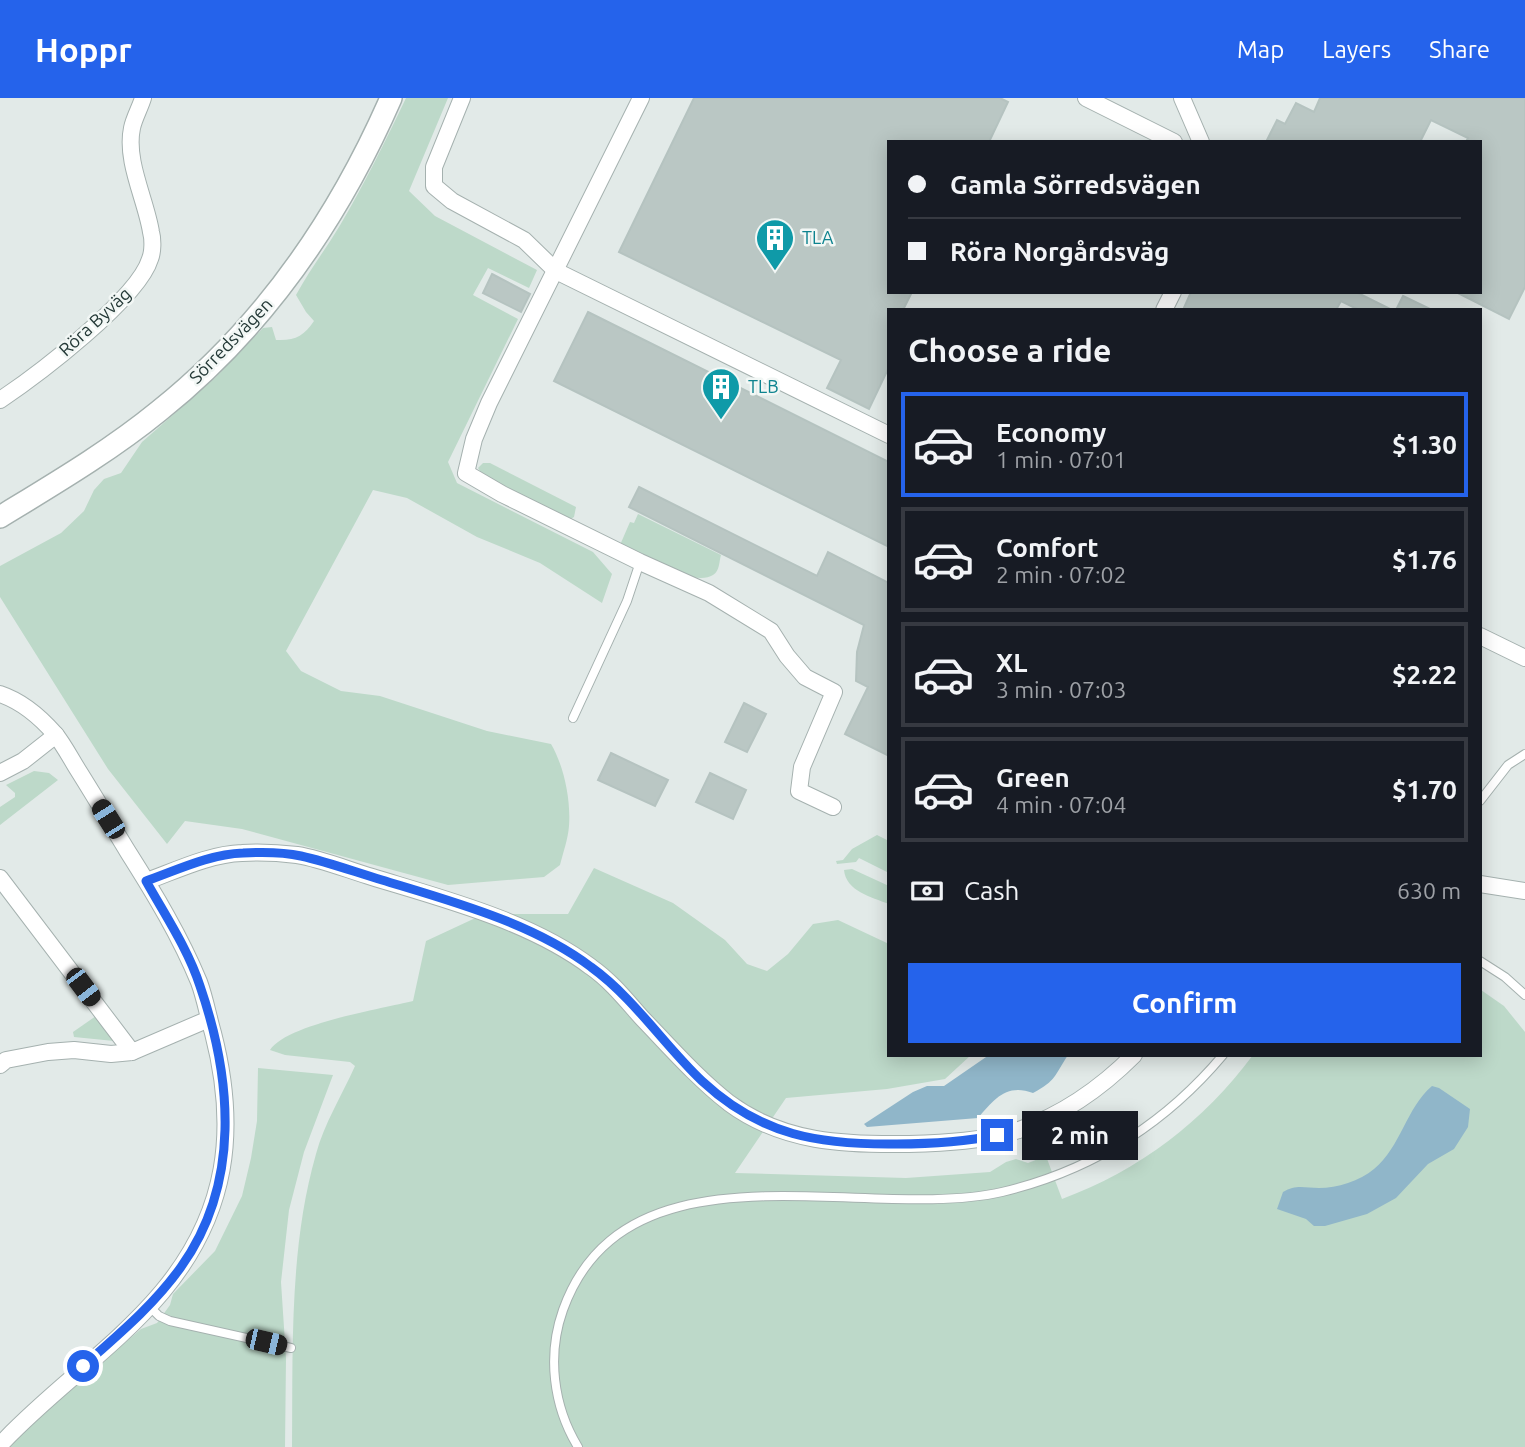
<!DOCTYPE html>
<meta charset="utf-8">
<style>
:root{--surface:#171b24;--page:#242831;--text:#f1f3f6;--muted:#9ea1a6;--line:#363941;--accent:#2563eb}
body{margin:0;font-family:Ubuntu,sans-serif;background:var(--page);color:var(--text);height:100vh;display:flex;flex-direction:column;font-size:26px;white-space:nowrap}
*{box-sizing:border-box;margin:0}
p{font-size:23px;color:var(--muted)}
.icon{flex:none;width:38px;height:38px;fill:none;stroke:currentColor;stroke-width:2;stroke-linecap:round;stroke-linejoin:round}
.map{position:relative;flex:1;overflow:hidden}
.panel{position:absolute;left:887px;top:210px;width:595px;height:749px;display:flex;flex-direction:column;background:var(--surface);border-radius:0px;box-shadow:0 4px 18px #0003}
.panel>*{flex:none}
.top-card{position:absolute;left:887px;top:42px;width:595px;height:154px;border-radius:0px;box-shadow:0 4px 18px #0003;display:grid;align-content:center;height:154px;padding:0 21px;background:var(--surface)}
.end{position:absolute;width:32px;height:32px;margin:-16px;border:9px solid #2563eb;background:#fff;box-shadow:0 0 0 4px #fff}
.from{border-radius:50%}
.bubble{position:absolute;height:49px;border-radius:0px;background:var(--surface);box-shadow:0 4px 18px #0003;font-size:23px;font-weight:700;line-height:49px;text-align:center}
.car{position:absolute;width:21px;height:42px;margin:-21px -10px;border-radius:9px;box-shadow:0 0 5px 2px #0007;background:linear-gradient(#222 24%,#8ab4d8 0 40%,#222 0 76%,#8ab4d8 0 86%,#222 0)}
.top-card b{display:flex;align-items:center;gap:24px;height:66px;font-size:26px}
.top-card b+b{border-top:2px solid var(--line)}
.top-card i{width:18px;height:18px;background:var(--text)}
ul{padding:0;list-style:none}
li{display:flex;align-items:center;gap:21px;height:105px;margin:0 14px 10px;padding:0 7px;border:4px solid var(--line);border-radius:0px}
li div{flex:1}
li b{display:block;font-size:26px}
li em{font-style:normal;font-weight:700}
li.on{border-color:var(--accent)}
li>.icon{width:63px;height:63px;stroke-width:1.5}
h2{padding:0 21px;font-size:32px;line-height:84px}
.pay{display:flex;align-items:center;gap:18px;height:77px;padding:0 21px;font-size:26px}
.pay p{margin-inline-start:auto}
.button{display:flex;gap:14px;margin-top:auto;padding:14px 21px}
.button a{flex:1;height:80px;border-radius:0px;background:var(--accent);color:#fff;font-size:28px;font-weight:700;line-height:80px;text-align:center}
header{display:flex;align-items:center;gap:42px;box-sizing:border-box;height:98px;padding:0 35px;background:var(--accent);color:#fff}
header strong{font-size:33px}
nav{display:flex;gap:38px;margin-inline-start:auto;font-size:24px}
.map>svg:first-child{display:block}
.green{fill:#bdd9c9}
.water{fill:#90b6c9}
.building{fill:#bac7c4;stroke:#b5c3c0;stroke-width:2}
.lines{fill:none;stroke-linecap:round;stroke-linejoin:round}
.service-casing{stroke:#a5b1af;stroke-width:10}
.minor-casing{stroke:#a5b1af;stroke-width:18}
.tertiary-casing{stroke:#a5b1af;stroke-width:24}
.service{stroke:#fff;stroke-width:8}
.minor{stroke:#fff;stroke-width:16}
.tertiary{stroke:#fff;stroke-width:21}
.route{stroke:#2563eb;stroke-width:9}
.labels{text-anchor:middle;stroke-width:5;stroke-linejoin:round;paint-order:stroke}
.culture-label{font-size:18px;fill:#0d838f;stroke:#f2f7f5;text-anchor:start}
.street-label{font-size:18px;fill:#243937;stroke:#f2f7f5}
</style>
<header>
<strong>Hoppr</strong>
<nav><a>Map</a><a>Layers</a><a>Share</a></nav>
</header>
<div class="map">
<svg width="1525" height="1349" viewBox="0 0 1525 1349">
<rect width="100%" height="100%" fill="#e2eae8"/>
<g class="green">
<path d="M406,0h42l-39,93 26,25 102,54 -8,18 -41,-20 -15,27 45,24 -70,143 9,21 136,69 19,22 -10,29 -62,-40 -63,-26 -70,-39 -34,-8 -87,161 15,20 40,20 39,5 107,35 64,13c13,22 20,56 18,82 -1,13 -6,27 -9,39l-16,12 -96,8 -206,-56 -57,-8 -18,23 -59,-75 -108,-172v-31l61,-33 23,-22 10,-21 10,-11 17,-6 21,-31 73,-64 48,-50 9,-1 4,13c19,1 28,-4 38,-19l-8,-9 -10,-17c13,-24 29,-45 43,-68 25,-42 46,-85 67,-129z"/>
<path d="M483,365h7l86,44 -2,10 -5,3 -84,-42 -7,-10z"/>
<path d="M638,416l83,41c-2,6 -1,16 -8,20 -20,13 -74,-20 -93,-30l10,-23 4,1z"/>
<path d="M34,673l15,2 9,7 -58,45v-18l15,-10v-4l-9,-8z"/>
<path d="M877,737l12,6v32l-30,-15 -3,4 -19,2 -1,-3 7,-1 9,-11z"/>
<path d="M594,770l79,35 52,37 22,24 20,7 21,-17 25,-30 25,-4 51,24v111h82l-26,24 -58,10 -101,9 -51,75 171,5 84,-6 16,-10 10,-3 12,4 18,-7 16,43c78,-29 141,-77 191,-144h227l1,-65 23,16 21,26v415h-1233c1,-97 -3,-199 24,-293 8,-30 26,-59 39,-88l-5,-4 -65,-7 -15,-5c17,-26 111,-41 143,-49l13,-60 58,-27h84z"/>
<path d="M852,771l37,17v18c-18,-7 -43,-13 -45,-34z"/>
<path d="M96,918l18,25 -40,-4 -1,-5z"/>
<path d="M258,970l75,7 -29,77 -15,58 -8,72 5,76 -1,89h-275l17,-19 53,-47 61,-52 16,-6 13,-18 3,-11 42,-43 27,-55 9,-38 6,-37z"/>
</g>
<g class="water">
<path d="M989,957h79c-14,21 -11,25 -35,38 -26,-10 -39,6 -55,25l-111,9 -3,-3 49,-32 14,-6h17z"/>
<path d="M1432,988l7,2 31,21 -2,18 -14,22 -26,15 -32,34 -29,16 -42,12h-11l-8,-7 -29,-10 6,-17c13,-8 22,-4 36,-4 18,0 41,-7 55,-19 27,-22 32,-61 58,-83z"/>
</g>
<g class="building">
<path d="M694,0h306l8,4 -19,40h-100v150h23l-9,18h-14v57l-20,42 -42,-21 14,-28 -222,-108z"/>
<path d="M1320,0h205v189l-16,32 -53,-27h24v-150h-14l2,-4 -37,-18 -11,22h-154l11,-22 8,4 11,-21 18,9z"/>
<path d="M492,176l38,20 -9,18 -38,-19z"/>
<path d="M1191,194h165l36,18h-33l-18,-9 -5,9h-153z"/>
<path d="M1403,198l29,14h-36z"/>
<path d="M588,214l301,150v85l-335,-166z"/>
<path d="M639,389l178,89 11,-24 61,31v173l-44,-22 23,-47 -12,-6 1,-29 7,-27 -235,-118z"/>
<path d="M744,605l22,11 -19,38 -22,-10z"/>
<path d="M611,655l57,27 -13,26 -57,-26z"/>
<path d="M710,675l36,17 -13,29 -37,-17z"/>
</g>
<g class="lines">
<defs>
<g id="service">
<path d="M573,620l54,-117 13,-39"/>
<path d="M1480,703l28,-36 17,-11"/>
<path d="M1480,863l25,16 20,18"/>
<path d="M149,1208l10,10 11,5 121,27"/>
<path d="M578,1349c-25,-41 -31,-92 -15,-137 63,-176 304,-87 439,-118 88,-21 163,-68 221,-137"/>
</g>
<g id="minor">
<path d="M462,0l-28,69v19l18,15 72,39 32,31 333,164"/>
<path d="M641,0l-152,305 -15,36 -8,34 36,21 138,68 69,31 62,38 16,25 18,21 29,15 -32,75 -3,24 34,16"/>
<path d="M1086,0l88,44"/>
<path d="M1182,0l19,44"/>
<path d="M1164,212l9,-18"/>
<path d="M0,302c36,-24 138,-101 150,-141 3,-7 3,-20 1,-27 -5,-32 -26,-71 -19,-104 2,-10 8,-20 11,-30"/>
<path d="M1480,538l45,22"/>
<path d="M0,596c21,7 41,24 55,40 9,11 16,25 23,36 17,27 33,54 50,82 26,41 52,84 71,130 6,16 9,34 14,51 25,97 15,180 -51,259 -48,57 -112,99 -162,153"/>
<path d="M0,675l23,-12 33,-26"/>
<path d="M0,780l132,174 77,-33"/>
<path d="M147,783c30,-11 63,-27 95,-28 17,-1 38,0 55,2 25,4 51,15 75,22 72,22 158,44 219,90 20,14 35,33 51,51 28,29 55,60 87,85 54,40 116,42 180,41 36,-1 75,-3 110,-14 43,-15 83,-43 115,-75"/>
<path d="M1480,786l45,7"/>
<path d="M0,967l6,-5 42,-8 26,-2 37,4 21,-2"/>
</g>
<path id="tertiary" d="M0,419c54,-33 110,-66 159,-106 104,-83 179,-192 232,-313"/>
</defs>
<use href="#service" class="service-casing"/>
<use href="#minor" class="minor-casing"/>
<use href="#tertiary" class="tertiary-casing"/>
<use href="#service" class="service"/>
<use href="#minor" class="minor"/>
<use href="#tertiary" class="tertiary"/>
</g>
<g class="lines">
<path class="route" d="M83,1268c35,-31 71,-61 98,-99 60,-84 51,-188 19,-281 -12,-37 -35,-71 -54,-105 31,-11 64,-27 97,-28 18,-1 40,-1 58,3 27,6 54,16 81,24 69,21 151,43 209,87 43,31 73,78 111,114 59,55 118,64 195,63 34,0 67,-2 100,-9"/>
</g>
<defs>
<symbol id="building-pin" viewBox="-11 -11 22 30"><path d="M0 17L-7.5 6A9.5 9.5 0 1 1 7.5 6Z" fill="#0f9aa8" stroke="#f2f7f5"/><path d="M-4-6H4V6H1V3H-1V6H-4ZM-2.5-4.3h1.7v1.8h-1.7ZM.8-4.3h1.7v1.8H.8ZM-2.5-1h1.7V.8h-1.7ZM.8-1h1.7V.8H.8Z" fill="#fff"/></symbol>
</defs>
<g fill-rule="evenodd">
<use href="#building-pin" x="753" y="118" width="44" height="60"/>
<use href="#building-pin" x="699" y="267" width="44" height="60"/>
</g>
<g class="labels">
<g class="culture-label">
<text x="802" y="146">TLA</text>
<text x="748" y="295">TLB</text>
</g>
<g class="street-label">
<text transform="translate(95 224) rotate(-43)" y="6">Röra Byväg</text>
<text transform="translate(231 243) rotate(-46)" y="6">Sörredsvägen</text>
</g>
</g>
</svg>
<i class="end from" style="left:83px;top:1268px"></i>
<i class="end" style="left:997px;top:1037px"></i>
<div class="bubble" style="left:1022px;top:1013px;width:116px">2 min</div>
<i class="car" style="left:108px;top:721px;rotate:328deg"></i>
<i class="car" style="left:83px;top:889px;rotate:143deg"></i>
<i class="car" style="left:266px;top:1244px;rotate:103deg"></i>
<div class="top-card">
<b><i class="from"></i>Gamla Sörredsvägen</b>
<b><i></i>Röra Norgårdsväg</b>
</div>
<section class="panel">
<h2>Choose a ride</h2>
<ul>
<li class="on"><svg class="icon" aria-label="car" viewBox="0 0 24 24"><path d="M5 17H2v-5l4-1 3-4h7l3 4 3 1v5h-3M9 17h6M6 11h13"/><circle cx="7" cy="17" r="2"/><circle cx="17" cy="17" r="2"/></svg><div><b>Economy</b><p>1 min · 07:01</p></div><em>$1.30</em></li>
<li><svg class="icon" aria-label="car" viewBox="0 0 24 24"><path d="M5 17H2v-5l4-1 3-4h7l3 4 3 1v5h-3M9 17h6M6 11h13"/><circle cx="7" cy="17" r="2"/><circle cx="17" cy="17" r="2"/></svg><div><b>Comfort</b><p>2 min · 07:02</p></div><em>$1.76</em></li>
<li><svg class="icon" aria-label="car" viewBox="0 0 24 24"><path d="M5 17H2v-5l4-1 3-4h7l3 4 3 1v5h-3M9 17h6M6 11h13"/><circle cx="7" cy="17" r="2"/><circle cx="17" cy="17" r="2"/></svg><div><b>XL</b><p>3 min · 07:03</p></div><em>$2.22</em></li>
<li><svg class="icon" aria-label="car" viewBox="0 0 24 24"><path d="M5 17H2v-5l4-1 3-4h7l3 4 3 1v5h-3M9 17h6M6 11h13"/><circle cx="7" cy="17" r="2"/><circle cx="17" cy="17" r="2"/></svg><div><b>Green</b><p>4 min · 07:04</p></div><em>$1.70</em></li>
</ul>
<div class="pay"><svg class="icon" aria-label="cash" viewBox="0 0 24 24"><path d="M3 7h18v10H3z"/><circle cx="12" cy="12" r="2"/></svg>Cash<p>630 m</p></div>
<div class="button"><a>Confirm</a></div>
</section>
</div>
